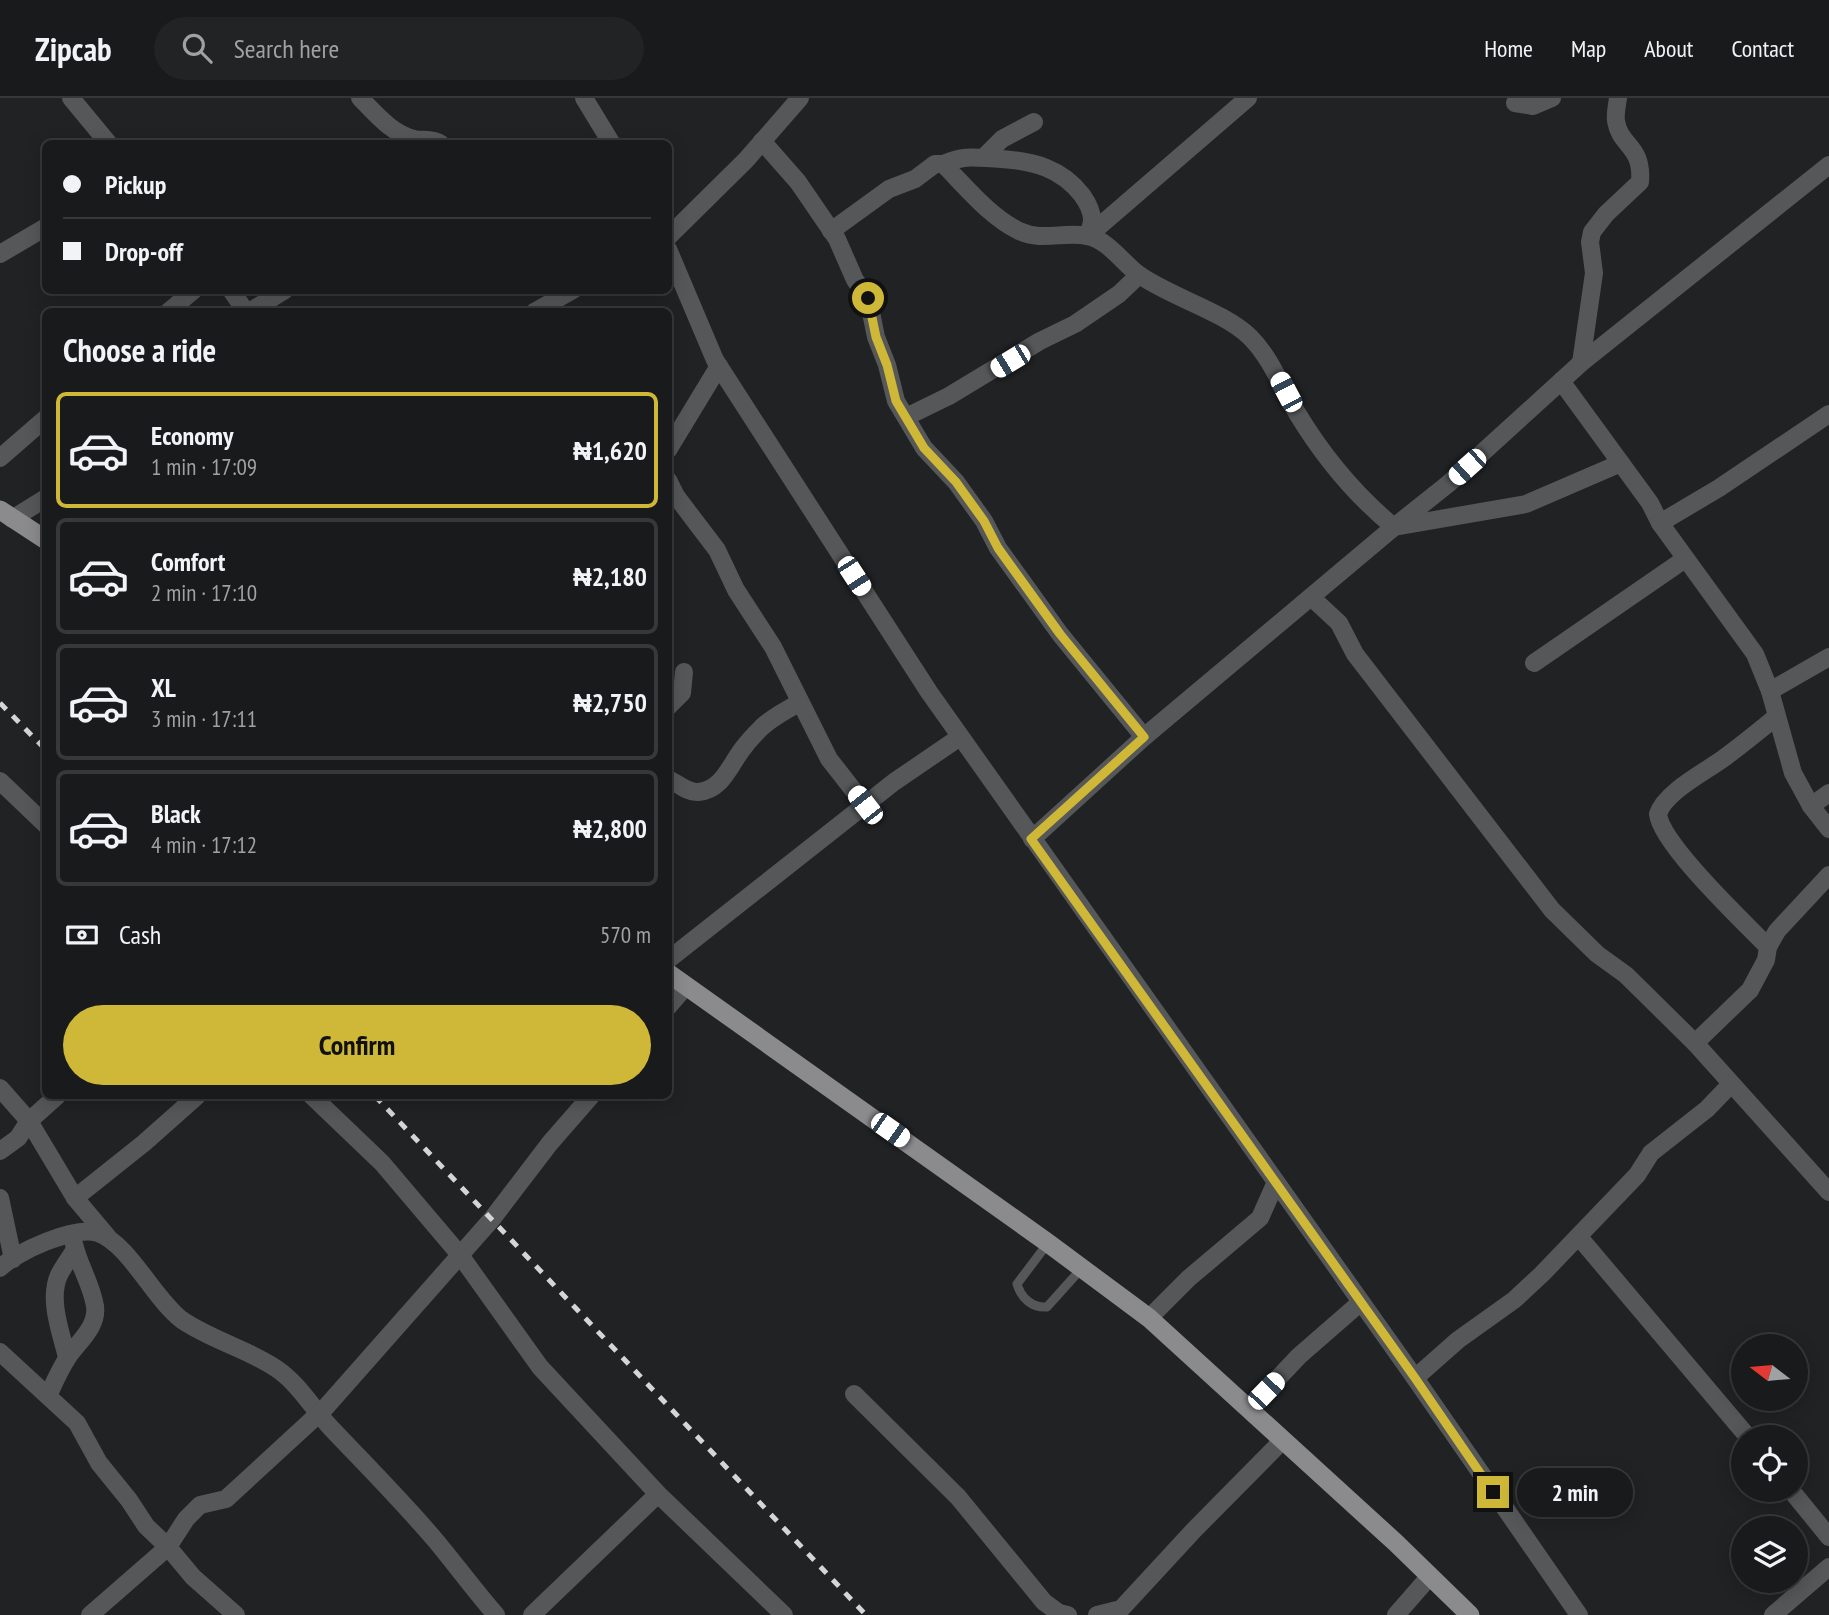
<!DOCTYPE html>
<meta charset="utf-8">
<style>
:root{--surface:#181a1b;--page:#212324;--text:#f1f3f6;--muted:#9fa1a3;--line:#36383a;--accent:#cfb837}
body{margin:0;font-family:"PT Sans Narrow",sans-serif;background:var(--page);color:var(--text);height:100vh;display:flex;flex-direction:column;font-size:26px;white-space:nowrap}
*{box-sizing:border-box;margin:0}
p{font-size:23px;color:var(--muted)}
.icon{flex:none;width:38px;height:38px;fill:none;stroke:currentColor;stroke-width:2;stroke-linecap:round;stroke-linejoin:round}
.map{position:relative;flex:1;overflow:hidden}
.drawer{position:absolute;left:42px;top:210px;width:630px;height:791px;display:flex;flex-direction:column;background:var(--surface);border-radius:10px;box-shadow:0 4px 18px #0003,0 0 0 2px var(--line)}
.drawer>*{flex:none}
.top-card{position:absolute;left:42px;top:42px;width:630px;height:154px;border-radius:10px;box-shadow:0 4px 18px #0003,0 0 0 2px var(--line);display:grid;align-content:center;height:154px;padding:0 21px;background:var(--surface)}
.needle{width:46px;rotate:286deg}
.fabs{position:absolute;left:1731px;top:1236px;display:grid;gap:14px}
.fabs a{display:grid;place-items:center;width:77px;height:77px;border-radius:50%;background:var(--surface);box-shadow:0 4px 18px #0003,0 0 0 2px var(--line);font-size:35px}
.end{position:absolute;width:32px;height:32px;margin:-16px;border:9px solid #cfb837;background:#111;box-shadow:0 0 0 4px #111}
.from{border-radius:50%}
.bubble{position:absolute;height:49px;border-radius:24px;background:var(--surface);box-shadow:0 4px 18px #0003,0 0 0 2px var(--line);font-size:23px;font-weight:700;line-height:49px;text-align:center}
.car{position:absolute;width:21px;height:42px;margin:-21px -10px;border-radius:9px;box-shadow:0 0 5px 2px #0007;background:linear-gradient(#fff 24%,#345 0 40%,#fff 0 76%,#345 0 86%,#fff 0)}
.top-card b{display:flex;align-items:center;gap:24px;height:66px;font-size:26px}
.top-card b+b{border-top:2px solid var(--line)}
.top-card i{width:18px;height:18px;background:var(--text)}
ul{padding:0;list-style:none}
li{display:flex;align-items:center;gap:21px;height:116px;margin:0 14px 10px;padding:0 7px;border:4px solid var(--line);border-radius:10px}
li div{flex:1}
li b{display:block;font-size:26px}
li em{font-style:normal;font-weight:700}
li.current{border-color:var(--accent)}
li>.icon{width:63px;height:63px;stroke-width:1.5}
h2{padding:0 21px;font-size:32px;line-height:84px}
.pay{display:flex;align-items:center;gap:18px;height:77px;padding:0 21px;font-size:26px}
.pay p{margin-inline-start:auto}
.primary-button{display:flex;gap:14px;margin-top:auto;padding:14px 21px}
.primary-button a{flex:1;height:80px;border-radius:42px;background:var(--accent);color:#111;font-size:28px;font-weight:700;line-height:80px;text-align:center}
header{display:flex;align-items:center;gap:42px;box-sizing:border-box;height:98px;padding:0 35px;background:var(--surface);border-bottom:2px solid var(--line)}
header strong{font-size:33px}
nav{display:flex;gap:38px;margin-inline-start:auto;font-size:24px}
.search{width:490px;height:63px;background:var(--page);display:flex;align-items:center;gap:18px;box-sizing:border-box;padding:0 24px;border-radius:38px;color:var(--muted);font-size:26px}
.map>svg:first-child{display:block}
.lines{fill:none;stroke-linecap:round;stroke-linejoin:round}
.service{stroke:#565758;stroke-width:9}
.minor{stroke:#565758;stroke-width:18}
.primary{stroke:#8b8b8e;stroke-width:19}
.rail{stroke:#d3d5d7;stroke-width:5;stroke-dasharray:9 9;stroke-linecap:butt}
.route{stroke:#cfb837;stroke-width:9}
</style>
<header>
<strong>Zipcab</strong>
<div class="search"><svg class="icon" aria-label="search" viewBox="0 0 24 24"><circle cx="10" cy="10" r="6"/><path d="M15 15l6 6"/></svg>Search here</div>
<nav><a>Home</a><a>Map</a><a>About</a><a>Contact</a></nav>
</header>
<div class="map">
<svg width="1829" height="1517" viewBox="0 0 1829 1517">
<rect width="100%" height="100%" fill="#202224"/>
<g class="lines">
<path class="service" d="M1048,1145l-31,41c4,14 15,24 30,23l35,-39"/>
<g class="minor">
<path d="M71,0l38,46"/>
<path d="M360,0c16,16 31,35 54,41 9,2 18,-1 27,5"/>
<path d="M584,0l28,46"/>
<path d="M1515,5l18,3 19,-8"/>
<path d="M762,43l36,41 39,57 18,41 13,18 8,39 11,28 9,36 28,47 32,34 28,39 14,27 62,86 84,103"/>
<path d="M985,58l17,-17 32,-17"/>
<path d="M943,66c24,-10 33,-6 58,-5 32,2 60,9 81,36 5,7 10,15 10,25 0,5 -3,11 -4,16"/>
<path d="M831,133l58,-42 26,-10 20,-15h8c23,23 46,52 76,67 24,11 45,0 68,5 20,3 36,27 51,38 32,23 85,37 112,63 21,21 32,51 47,76 26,43 58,82 97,114l132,-23 95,-41"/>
<path d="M1088,138l160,-138"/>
<path d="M668,139l78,-77 54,-62"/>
<path d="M668,151l47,111 214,332 486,686 164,237"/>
<path d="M0,156l46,-27"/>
<path d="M231,192l15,22"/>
<path d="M168,214l26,-22"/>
<path d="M249,214l36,-22"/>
<path d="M534,214l39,-22"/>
<path d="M1581,265l13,-90 -4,-31 2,-10 14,-18 34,-32c3,-37 -20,-35 -24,-61 -1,-7 1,-16 2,-23"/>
<path d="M1561,283l89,122 10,20"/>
<path d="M1829,316l-110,74 -59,35 95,131 15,37 23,82 18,33 18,23"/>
<path d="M906,319l43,-21 91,-55 35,-17 44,-30 20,-19"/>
<path d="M668,352l51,-84"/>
<path d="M0,360l46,-40"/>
<path d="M668,382l8,16 41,54 19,40 37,57 56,112 36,46"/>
<path d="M12,421l34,-21"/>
<path d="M1311,499l28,26 16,31 197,256 45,44 29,21 69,68 134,149"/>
<path d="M1534,565l151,-104"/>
<path d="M1770,593l59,-34"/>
<path d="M668,609l14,-14 2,-21"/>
<path d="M668,681c10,4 19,14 30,13 25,-2 32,-28 46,-45 5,-7 12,-14 18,-20 11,-10 24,-17 37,-24"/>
<path d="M0,683l46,44"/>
<path d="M1811,708l18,-13"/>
<path d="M1032,741l112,-102 250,-210 54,-43 133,-121 248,-198"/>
<path d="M1768,849c-24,-25 -107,-103 -110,-133 7,-22 47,-42 66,-56 18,-13 35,-27 52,-41"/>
<path d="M668,862l226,-178 66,-45"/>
<path d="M668,909l18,-21"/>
<path d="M1695,945l55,-53 16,-30 2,-13 9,-16 52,-56"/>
<path d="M0,990l29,33 46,77 32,38"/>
<path d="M312,998l70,67 78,92 80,112 118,127 126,121"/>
<path d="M0,1053l18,-13 11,-17 28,-25"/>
<path d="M0,1100l13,61"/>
<path d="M75,1100l69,-55 53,-47"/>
<path d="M1579,1139l169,200"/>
<path d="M0,1170c16,-16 75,-43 98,-35 31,11 56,66 84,87 29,20 68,30 95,49 22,15 36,40 54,59 35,37 72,74 105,113 20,24 39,50 60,74"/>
<path d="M1149,1220l40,-40 71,-60 16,-36"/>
<path d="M0,1254l77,71 22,40 30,37 17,26 22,21 25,30 43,38"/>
<path d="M67,1259c-6,-24 -19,-58 -8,-82 4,-8 10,-16 15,-24"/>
<path d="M1415,1280l43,-38 56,-40 28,-26 95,-99 14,-22 56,-44 24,-25"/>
<path d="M854,1296l104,103 86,105 15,11 9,2"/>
<path d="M48,1298c6,-13 12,-27 20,-39 10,-15 30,-30 27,-51 -4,-25 -20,-46 -23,-72"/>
<path d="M1249,1311l50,-53 62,-54"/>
<path d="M1790,1391l39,48"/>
<path d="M90,1517l78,-68 18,-28 14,-14 26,-6 99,-91 167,-189 58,-76 41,-47"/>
<path d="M532,1517l126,-121"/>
<path d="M1097,1517l24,-6 74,-80 87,-88"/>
<path d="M1396,1517l34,-39"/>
<path d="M1773,1517l56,-48"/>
</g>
<g class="primary">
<path d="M0,412l46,30"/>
<path d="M668,875l380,270 101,75 247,225 74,72"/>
</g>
<g class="rail">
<path d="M0,605l46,47"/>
<path d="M375,998l491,519"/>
</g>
</g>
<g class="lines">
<path class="route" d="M868,200l8,39 11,28 9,36 28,47 32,34 28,39 14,27 62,86 84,103 -113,102 384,539 78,114"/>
</g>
</svg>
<div class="fabs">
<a><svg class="needle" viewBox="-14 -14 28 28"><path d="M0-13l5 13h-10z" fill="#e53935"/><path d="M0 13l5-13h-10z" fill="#9fa1a3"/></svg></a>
<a><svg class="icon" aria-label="locate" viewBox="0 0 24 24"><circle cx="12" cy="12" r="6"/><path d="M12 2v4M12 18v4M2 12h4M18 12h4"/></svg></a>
<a><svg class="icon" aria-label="layers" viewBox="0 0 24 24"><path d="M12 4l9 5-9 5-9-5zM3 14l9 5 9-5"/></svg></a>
</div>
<i class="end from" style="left:868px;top:200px"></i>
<i class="end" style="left:1493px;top:1394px"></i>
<div class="bubble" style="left:1517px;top:1370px;width:116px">2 min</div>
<i class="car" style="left:1010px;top:263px;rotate:239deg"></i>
<i class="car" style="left:1286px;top:294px;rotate:332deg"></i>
<i class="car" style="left:1467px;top:369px;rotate:228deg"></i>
<i class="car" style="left:854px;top:478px;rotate:147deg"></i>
<i class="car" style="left:865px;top:707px;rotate:322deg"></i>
<i class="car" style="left:890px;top:1032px;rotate:125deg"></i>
<i class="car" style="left:1266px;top:1293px;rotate:44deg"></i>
<div class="top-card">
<b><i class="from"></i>Pickup</b>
<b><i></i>Drop-off</b>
</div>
<section class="drawer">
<h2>Choose a ride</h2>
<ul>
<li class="current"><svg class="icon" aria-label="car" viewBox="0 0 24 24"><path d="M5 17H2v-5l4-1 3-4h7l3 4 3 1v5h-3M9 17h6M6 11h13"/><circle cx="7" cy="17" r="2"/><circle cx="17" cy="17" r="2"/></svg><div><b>Economy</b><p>1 min · 17:09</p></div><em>₦1,620</em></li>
<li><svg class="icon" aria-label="car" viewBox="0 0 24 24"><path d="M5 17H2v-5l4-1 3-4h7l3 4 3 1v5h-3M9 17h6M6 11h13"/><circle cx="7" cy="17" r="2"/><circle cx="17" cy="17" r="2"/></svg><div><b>Comfort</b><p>2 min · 17:10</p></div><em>₦2,180</em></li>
<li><svg class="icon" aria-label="car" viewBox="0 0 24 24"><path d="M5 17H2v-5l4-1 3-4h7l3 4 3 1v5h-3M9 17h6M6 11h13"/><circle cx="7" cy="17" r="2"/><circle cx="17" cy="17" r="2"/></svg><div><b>XL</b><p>3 min · 17:11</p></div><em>₦2,750</em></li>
<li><svg class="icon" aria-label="car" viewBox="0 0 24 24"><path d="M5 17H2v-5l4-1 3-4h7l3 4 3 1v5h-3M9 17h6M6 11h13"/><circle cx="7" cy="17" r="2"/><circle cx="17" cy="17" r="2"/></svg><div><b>Black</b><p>4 min · 17:12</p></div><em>₦2,800</em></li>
</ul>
<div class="pay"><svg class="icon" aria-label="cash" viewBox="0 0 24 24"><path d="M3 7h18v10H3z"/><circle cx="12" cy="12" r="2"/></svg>Cash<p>570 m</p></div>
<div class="primary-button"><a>Confirm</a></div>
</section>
</div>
